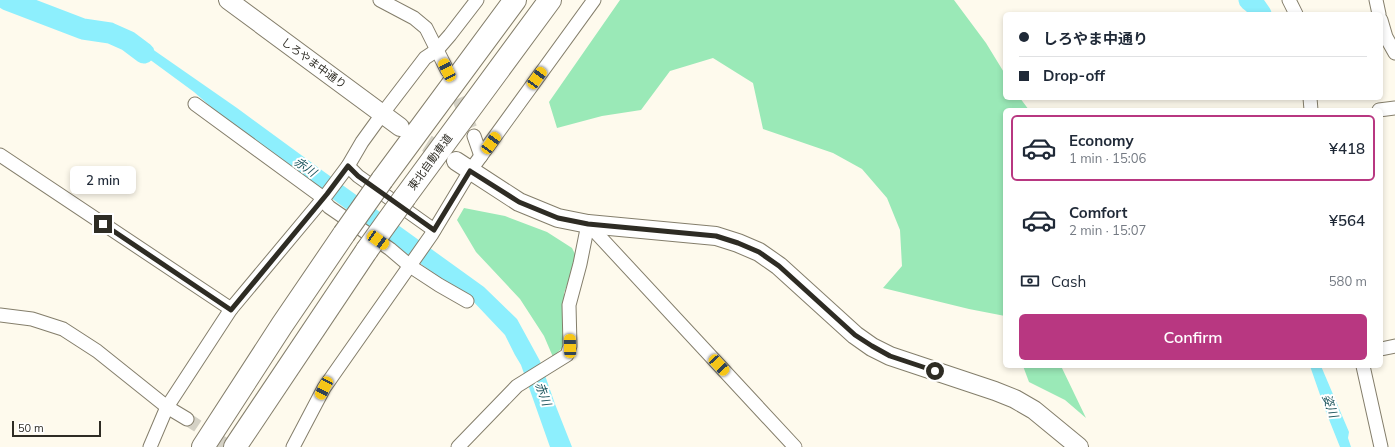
<!DOCTYPE html>
<meta charset="utf-8">
<style>
:root{--surface:#fff;--page:#f2f2f3;--text:#1f2937;--muted:#747a83;--line:#e0e1e3;--accent:#b83781}
body{margin:0;font-family:Mulish,"Noto Sans JP",sans-serif;background:var(--page);color:var(--text);height:100vh;display:flex;flex-direction:column;font-size:15px;white-space:nowrap}
*{box-sizing:border-box;margin:0}
p{font-size:13px;color:var(--muted)}
.icon{flex:none;width:22px;height:22px;fill:none;stroke:currentColor;stroke-width:2;stroke-linecap:round;stroke-linejoin:round}
.map{position:relative;flex:1;overflow:hidden}
.sheet{position:absolute;left:1003px;top:108px;width:380px;height:260px;display:flex;flex-direction:column;background:var(--surface);border-radius:6px;box-shadow:0 2px 6px #0003}
.sheet>*{flex:none}
.banner{position:absolute;left:1003px;top:12px;width:380px;height:88px;border-radius:6px;box-shadow:0 2px 6px #0003;display:grid;align-content:center;height:88px;padding:0 16px;background:var(--surface)}
.scale{position:absolute;left:12px;bottom:10px;width:89px;box-sizing:border-box;padding-left:4px;border:2px solid #2e2c24;border-top:0;font-size:11px;line-height:14px;white-space:nowrap;color:#2e2c24;-webkit-text-stroke:3px #fff;paint-order:stroke}
.end{position:absolute;width:18px;height:18px;margin:-9px;border:5px solid #2e2c24;background:#fff;box-shadow:0 0 0 2px #fff}
.from{border-radius:50%}
.bubble{position:absolute;height:28px;border-radius:6px;background:var(--surface);box-shadow:0 2px 6px #0003;font-size:13px;font-weight:600;line-height:28px;text-align:center}
.car{position:absolute;width:12px;height:24px;margin:-12px -6px;border-radius:5px;box-shadow:0 0 3px 1px #0007;background:linear-gradient(#f5c518 24%,#345 0 40%,#f5c518 0 76%,#345 0 86%,#f5c518 0)}
.banner b{display:flex;align-items:center;gap:14px;height:38px;font-size:15px}
.banner b+b{border-top:1px solid var(--line)}
.banner i{width:10px;height:10px;background:var(--text)}
ul{padding:7px 0 0;list-style:none}
li{display:flex;align-items:center;gap:12px;height:66px;margin:0 8px 6px;padding:0 8px;border:2px solid transparent;border-radius:6px}
li div{flex:1}
li b{display:block;font-size:15px}
li em{font-style:normal;font-weight:600}
li.active{border-color:var(--accent)}
li>.icon{width:36px;height:36px;stroke-width:1.5}
.pay{display:flex;align-items:center;gap:10px;height:44px;padding:0 16px;font-size:15px}
.pay p{margin-inline-start:auto}
.primary-button{display:flex;gap:8px;margin-top:auto;padding:8px 16px}
.primary-button a{flex:1;height:46px;border-radius:6px;background:var(--accent);color:#fff;font-size:16px;font-weight:600;line-height:46px;text-align:center}
.map>svg:first-child{display:block}
.green{fill:#9ae9b7}
.water{fill:#8deffd}
.lines{fill:none;stroke-linecap:round;stroke-linejoin:round}
.river{stroke:#8deffd;stroke-width:21}
.street-tunnel{stroke:#d4d1c5;stroke-width:13;stroke-dasharray:13 6;stroke-linecap:butt}
.secondary-tunnel{stroke:#d4d1c5;stroke-width:18;stroke-dasharray:18 9;stroke-linecap:butt}
.street-casing{stroke:#847e6b;stroke-width:15}
.secondary-casing{stroke:#847e6b;stroke-width:20}
.highway-casing{stroke:#847e6b;stroke-width:24}
.street{stroke:#fff;stroke-width:13}
.secondary{stroke:#fff;stroke-width:18}
.highway{stroke:#fff;stroke-width:22}
.highway-bridge-casing{stroke:#847e6b;stroke-width:24;stroke-linecap:butt}
.highway-bridge{stroke:#fff;stroke-width:22}
.route{stroke:#2e2c24;stroke-width:5}
.labels{text-anchor:middle;stroke-width:4;stroke-linejoin:round;paint-order:stroke}
.street-label{font-size:11px;fill:#2e2c24;stroke:#fff}
.water-label{font-size:12px;font-style:italic;fill:#1c555d;stroke:#fff}
</style>
<div class="map">
<svg width="1395" height="447" viewBox="0 0 1395 447">
<rect width="100%" height="100%" fill="#fefaed"/>
<g class="green">
<path d="M620,0h334l32,43 19,31v24h15l9,12h-24v206l-36,-7 -86,-21 19,-22 -2,-36 -13,-32 -25,-29 -29,-16 -70,-24 -10,-46 -40,-25 -43,13 -29,39 -39,6 -45,12 -8,-26z"/>
<path d="M464,208l41,8 42,16 25,16 5,10 -13,35v35l1,17 -12,12 -9,-21 -24,-37 -44,-47 -19,-32z"/>
<path d="M1023,366h38l25,52 -21,-18 -36,-18z"/>
</g>
<g class="water">
<path d="M115,34l30,10 92,64 86,63 161,116 33,32 23,42 15,43 17,43h-22l-29,-82 -6,-10 -10,-20 -36,-38 -29,-19 -212,-156 -34,-30z"/>
<path d="M1310,366h11l28,66 -1,6 3,9h-11l-14,-35z"/>
</g>
<g class="lines">
<g class="river">
<path d="M7,0l76,29 27,4 18,8 16,12"/>
<path d="M1249,0l5,4 7,10"/>
</g>
<g class="street-tunnel">
<path d="M451,81l23,55"/>
<path d="M187,419l42,28"/>
</g>
<path class="secondary-tunnel" d="M404,129l46,29"/>
<defs>
<g id="street">
<path d="M380,0l34,18 12,10 21,42"/>
<path d="M1289,0l7,14"/>
<path d="M1376,0l3,14"/>
<path d="M1381,20l5,17 9,16"/>
<path d="M1310,98l1,12"/>
<path d="M195,104l123,90 11,13 61,42 20,17 29,19 28,16"/>
<path d="M1379,110l16,-2"/>
<path d="M474,136l7,20"/>
<path d="M0,155l231,154"/>
<path d="M348,166l10,10 76,54"/>
<path d="M588,224l207,223"/>
<path d="M0,315l32,4 31,10 34,22 70,56 20,12"/>
<path d="M1381,349l14,-3"/>
<path d="M1363,366l18,81"/>
<path d="M150,447l17,-40 64,-98 96,-115 21,-28 14,-24 21,-29 42,-55 12,-8 13,-15 27,-35"/>
<path d="M293,447l31,-59 108,-154 38,-63 124,-171"/>
<path d="M458,447l59,-61 50,-31 3,-9 -1,-41 11,-41 8,-40"/>
</g>
<g id="secondary">
<path d="M228,0l172,127"/>
<path d="M456,161l63,41 39,16 30,6 128,12 22,7 21,9 20,14 76,69 17,12 18,9 105,35 20,8 19,11 45,37"/>
</g>
<g id="highway">
<path d="M382,180l133,-180"/>
<path d="M405,197l145,-197"/>
<path d="M203,447l79,-122 62,-91"/>
<path d="M235,447l132,-197"/>
</g>
</defs>
<use href="#street" class="street-casing"/>
<use href="#secondary" class="secondary-casing"/>
<use href="#highway" class="highway-casing"/>
<use href="#street" class="street"/>
<use href="#secondary" class="secondary"/>
<use href="#highway" class="highway"/>
<defs>
<g id="highway-bridge">
<path d="M344,234l38,-54"/>
<path d="M367,250l38,-53"/>
</g>
</defs>
<use href="#highway-bridge" class="highway-bridge-casing"/>
<use href="#highway-bridge" class="highway-bridge"/>
</g>
<g class="lines">
<path class="route" d="M103,224l128,86 96,-116 21,-28 10,10 76,54 36,-59 49,31 39,16 30,6 128,12 22,7 21,9 20,14 76,69 17,11 18,10 45,15"/>
</g>
<g class="labels">
<g class="street-label">
<text transform="translate(314 63) rotate(36)" y="4">しろやま中通り</text>
<text transform="translate(430 162) rotate(-54)" y="4">東北自動車道</text>
</g>
<g class="water-label">
<text transform="translate(305 167) rotate(35)" y="4">赤川</text>
<text transform="translate(543 394) rotate(70)" y="4">赤川</text>
<text transform="translate(1330 406) rotate(70)" y="4">姿川</text>
</g>
</g>
</svg>
<div class="scale">50 m</div>
<i class="end from" style="left:935px;top:371px"></i>
<i class="end" style="left:103px;top:224px"></i>
<div class="bubble" style="left:70px;top:166px;width:66px">2 min</div>
<i class="car" style="left:447px;top:70px;rotate:334deg"></i>
<i class="car" style="left:537px;top:78px;rotate:36deg"></i>
<i class="car" style="left:491px;top:143px;rotate:36deg"></i>
<i class="car" style="left:378px;top:240px;rotate:125deg"></i>
<i class="car" style="left:570px;top:346px;rotate:359deg"></i>
<i class="car" style="left:719px;top:365px;rotate:137deg"></i>
<i class="car" style="left:324px;top:388px;rotate:207deg"></i>
<div class="banner">
<b><i class="from"></i>しろやま中通り</b>
<b><i></i>Drop-off</b>
</div>
<section class="sheet">
<ul>
<li class="active"><svg class="icon" aria-label="car" viewBox="0 0 24 24"><path d="M5 17H2v-5l4-1 3-4h7l3 4 3 1v5h-3M9 17h6M6 11h13"/><circle cx="7" cy="17" r="2"/><circle cx="17" cy="17" r="2"/></svg><div><b>Economy</b><p>1 min · 15:06</p></div><em>¥418</em></li>
<li><svg class="icon" aria-label="car" viewBox="0 0 24 24"><path d="M5 17H2v-5l4-1 3-4h7l3 4 3 1v5h-3M9 17h6M6 11h13"/><circle cx="7" cy="17" r="2"/><circle cx="17" cy="17" r="2"/></svg><div><b>Comfort</b><p>2 min · 15:07</p></div><em>¥564</em></li>
</ul>
<div class="pay"><svg class="icon" aria-label="cash" viewBox="0 0 24 24"><path d="M3 7h18v10H3z"/><circle cx="12" cy="12" r="2"/></svg>Cash<p>580 m</p></div>
<div class="primary-button"><a>Confirm</a></div>
</section>
</div>
